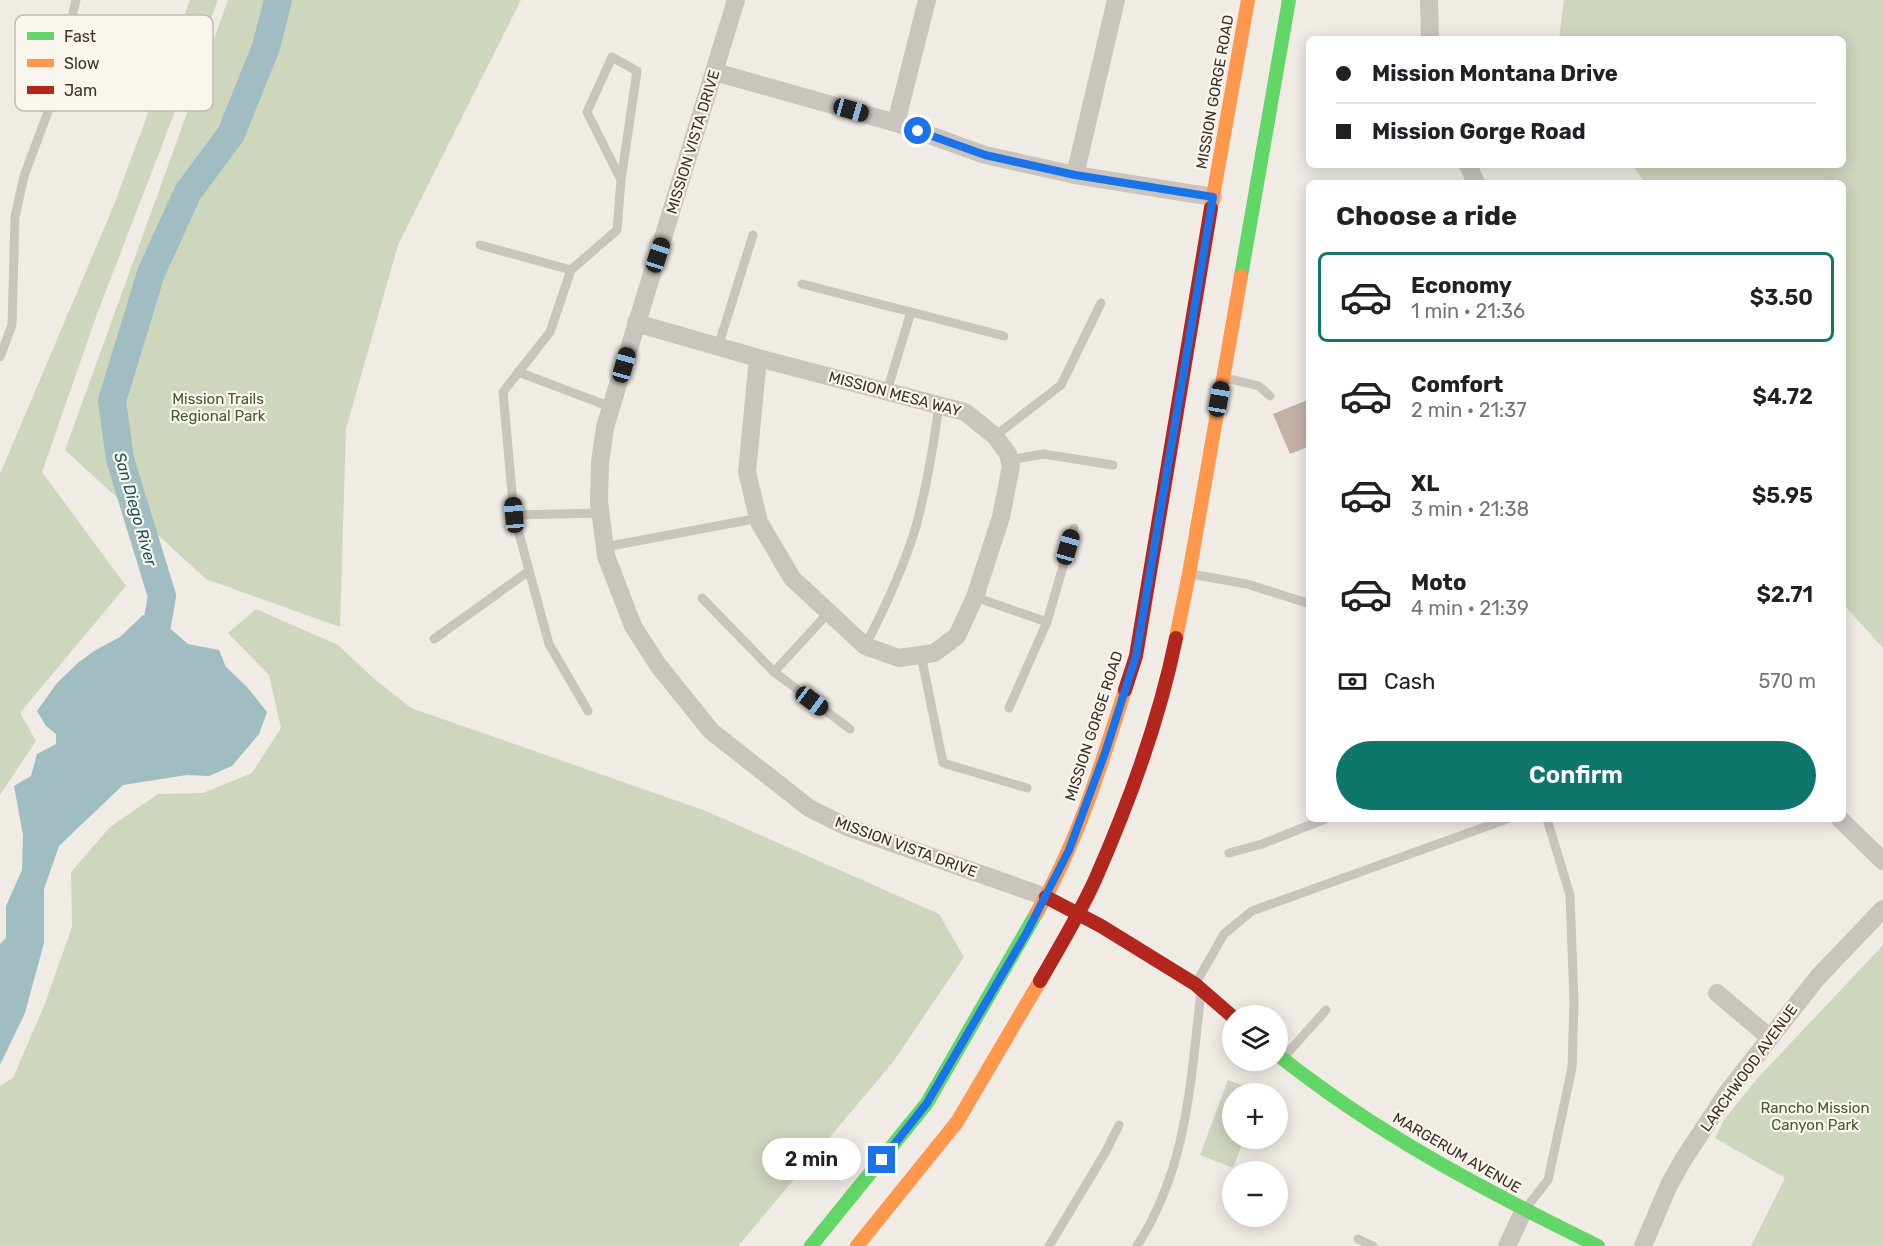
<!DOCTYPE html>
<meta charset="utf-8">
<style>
:root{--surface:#fff;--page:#f6f6f6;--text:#202124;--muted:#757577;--line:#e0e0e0;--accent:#0f766e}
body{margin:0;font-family:Rubik,sans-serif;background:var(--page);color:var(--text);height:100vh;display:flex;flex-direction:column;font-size:22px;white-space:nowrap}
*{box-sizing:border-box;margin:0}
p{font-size:20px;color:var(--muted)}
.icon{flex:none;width:33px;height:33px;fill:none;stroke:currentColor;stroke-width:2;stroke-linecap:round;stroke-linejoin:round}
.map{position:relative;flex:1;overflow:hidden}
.details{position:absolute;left:1306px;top:180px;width:540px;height:642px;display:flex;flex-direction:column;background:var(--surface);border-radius:9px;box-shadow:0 3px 15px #0003}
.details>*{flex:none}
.banner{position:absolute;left:1306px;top:36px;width:540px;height:132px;border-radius:9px;box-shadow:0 3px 15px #0003;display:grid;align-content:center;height:132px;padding:0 30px;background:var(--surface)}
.fabs{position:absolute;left:1222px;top:1005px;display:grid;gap:12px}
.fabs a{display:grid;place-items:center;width:66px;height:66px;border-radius:50%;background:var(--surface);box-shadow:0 3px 15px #0003;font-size:30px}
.end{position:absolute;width:27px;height:27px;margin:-14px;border:8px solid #1a73e8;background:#fff;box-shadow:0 0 0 3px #fff}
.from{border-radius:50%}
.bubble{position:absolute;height:42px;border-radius:21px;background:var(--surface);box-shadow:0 3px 15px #0003;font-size:20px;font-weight:600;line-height:42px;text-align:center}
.car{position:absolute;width:18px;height:36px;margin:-18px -9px;border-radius:8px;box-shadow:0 0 4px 2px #0007;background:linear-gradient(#222 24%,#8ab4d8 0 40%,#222 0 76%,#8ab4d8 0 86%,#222 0)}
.banner b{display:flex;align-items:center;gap:21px;height:57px;font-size:22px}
.banner b+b{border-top:2px solid var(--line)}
.banner i{width:15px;height:15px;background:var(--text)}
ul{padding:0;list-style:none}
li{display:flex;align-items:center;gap:18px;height:90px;margin:0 12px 9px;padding:0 18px;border:3px solid transparent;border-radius:9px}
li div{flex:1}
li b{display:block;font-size:22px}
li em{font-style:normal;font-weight:600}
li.selected{border-color:var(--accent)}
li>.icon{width:54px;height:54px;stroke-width:1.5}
h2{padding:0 30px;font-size:27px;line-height:72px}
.pay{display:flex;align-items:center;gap:15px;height:66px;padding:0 30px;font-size:22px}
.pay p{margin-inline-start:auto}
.button{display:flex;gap:12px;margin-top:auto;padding:12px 30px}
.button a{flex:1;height:69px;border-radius:36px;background:var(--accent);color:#fff;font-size:24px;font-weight:600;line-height:69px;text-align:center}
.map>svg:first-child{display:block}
.green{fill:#cfd6be}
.water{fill:#a0bec1}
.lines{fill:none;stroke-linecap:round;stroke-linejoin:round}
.river{stroke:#a0bec1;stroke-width:28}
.building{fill:#c3b1a6}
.lane{stroke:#c9c4bd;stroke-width:9}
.street{stroke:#c9c4bd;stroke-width:18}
.fast{stroke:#63d668;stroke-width:14}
.slow{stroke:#ff974d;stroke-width:14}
.jam{stroke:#b3261e;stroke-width:14}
.route{stroke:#1a73e8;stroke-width:8}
.labels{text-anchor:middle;stroke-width:4.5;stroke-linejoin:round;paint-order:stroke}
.street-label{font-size:15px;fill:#3b312a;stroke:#fbf6ed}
.park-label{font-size:15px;fill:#455a2d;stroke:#fbf6ed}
.water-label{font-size:16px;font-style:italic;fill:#1e545e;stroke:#fbf6ed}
.key{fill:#fbf6ed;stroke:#c1bbb2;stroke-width:1.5}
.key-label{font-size:16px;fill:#3b312a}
</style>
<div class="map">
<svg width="1883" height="1246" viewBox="0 0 1883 1246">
<rect width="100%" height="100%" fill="#f0ebe4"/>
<g class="green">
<path d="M190,0h28l-121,314 -55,158 84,114 -106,127 16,28 -36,54v-321l114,-269z"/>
<path d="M228,0h293l-123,245 -52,184 -6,198 -134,-48 -141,-129z"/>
<path d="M1564,0h319v648l-39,-43v-422h-199l-13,-18h212v-126h-285z"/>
<path d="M256,609l82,36 34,32 39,31 295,103 233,103 25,43 -71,105 -155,184h-738v-160l13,-8 31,-72 28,-79 -1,-55 39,-45 48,-33 45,-1 49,-20 29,-45 -12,-53 -41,-42z"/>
<path d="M1883,945v301h-132l34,-68 -70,-40 9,-18 31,-39z"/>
<path d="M1228,1080l33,12 -28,2v44l11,1 -11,29 -33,-13z"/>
</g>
<path class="water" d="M143,615l16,4 29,25 31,6 7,17 21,20 20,25 -8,22 -27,32 -23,10 -22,-1 -64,10 -64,61 -15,43v54l-19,70 -25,52v-121l6,-6v-32l16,-36 1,-35 -9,-49 17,-10 6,-22 19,-10v-10l-10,-8 -9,-15 20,-28 22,-21 15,-11 26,-14z"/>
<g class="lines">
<path class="river" d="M146,654l8,-12 8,-46 -42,-137 -8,-58 39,-128 37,-81 43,-58 35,-87 12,-47"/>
</g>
<path class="building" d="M1310,399v47l-20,8 -17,-40z"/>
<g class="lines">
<g class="lane">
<path d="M480,245l91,25"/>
<path d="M802,284l109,28"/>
<path d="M718,347l35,-112"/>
<path d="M0,357l12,-32 3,-108 9,-41 28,-75 24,-101"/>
<path d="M518,372l93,35"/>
<path d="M1226,378l33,8 11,10"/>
<path d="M887,391l24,-79 93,24"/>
<path d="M995,436l66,-51 40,-82"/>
<path d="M1010,460l33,-6 70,11"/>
<path d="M514,515l-11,-123 47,-60 21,-62 46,-40 4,-50 16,-109 -25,-14 -25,55 34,68"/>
<path d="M605,547l154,-29"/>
<path d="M1191,574l56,10 63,20"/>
<path d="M975,597l72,25"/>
<path d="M702,598l72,74 55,-60"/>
<path d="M434,639l95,-68"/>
<path d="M865,646c20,-38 40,-82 52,-123 10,-39 17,-79 22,-118"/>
<path d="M921,655l22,108 84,25"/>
<path d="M774,672l76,57"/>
<path d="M1009,708l38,-86 27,-94"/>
<path d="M588,711l-39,-67 -35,-129 87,-2"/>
<path d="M1229,853l33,-9 63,-25"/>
<path d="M1196,983l28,-49 28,-23 255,-92"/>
<path d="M1284,1057l42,-47"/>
<path d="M1526,1208l22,-28 24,-112 2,-65 -4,-108 -23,-76"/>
<path d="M1358,1239l15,7"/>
<path d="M1049,1246l56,-93 14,-28"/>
<path d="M1137,1246c51,-80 53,-163 64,-253"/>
</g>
<g class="street">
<path d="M736,0l-131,427 -5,36 -1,39 7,54 27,70 25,39 53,66 98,77 38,19 199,70"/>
<path d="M1429,0l1,39"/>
<path d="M715,72l181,51 89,32 90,20 138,22"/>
<path d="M896,123l31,-123"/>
<path d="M1468,165l8,18"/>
<path d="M1075,175l41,-175"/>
<path d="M636,323l122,35"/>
<path d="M758,358l207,54 30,24 13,18 3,12 -10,51 -26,80 -18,39 -23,17 -35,5 -34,-12 -73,-68 -33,-56 -12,-50z"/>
<path d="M1840,819l43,42"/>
<path d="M1717,993l52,44"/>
<path d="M1507,1246l17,-36"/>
<path d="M1643,1246l26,-61 14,-25 46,-70 89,-113 65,-68"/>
</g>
<g class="fast">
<path d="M1241,276l48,-276"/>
<path d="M1278,1055c99,79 206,135 320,191"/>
<path d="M811,1246l116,-143 109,-189"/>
</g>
<g class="slow">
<path d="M1211,208l37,-208"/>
<path d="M1176,638l13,-64 52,-298"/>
<path d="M1036,914c41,-70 65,-148 89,-224"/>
<path d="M857,1246l100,-124 83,-141"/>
</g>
<g class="jam">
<path d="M1125,690l11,-34 75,-448"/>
<path d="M1046,897l55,29 94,58 38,33"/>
<path d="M1040,981c19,-33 39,-66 55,-101 34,-77 64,-158 81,-242"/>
</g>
</g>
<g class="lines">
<path class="route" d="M882,1160l45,-57 100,-171 42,-82 36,-97 31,-97 77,-459 -138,-22 -90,-20 -67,-24"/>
</g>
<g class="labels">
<g class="street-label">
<text transform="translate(1215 92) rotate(-80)" y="5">MISSION GORGE ROAD</text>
<text transform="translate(693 142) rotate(-73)" y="5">MISSION VISTA DRIVE</text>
<text transform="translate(895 394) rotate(15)" y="5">MISSION MESA WAY</text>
<text transform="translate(1094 726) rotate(-72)" y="5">MISSION GORGE ROAD</text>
<text transform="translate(906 847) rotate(20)" y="5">MISSION VISTA DRIVE</text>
<text transform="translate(1749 1068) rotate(-54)" y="5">LARCHWOOD AVENUE</text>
<text transform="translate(1457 1153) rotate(30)" y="5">MARGERUM AVENUE</text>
</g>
<g class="park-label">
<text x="218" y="404">Mission Trails<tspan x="218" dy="17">Regional Park</tspan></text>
<text x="1815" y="1113">Rancho Mission<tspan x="1815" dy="17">Canyon Park</tspan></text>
</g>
<g class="water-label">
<text transform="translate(136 509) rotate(74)" y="6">San Diego River</text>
</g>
</g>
<rect x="15" y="15" width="198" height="96" rx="9" class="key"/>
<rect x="27" y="32" width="27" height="8" fill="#63d668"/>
<rect x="27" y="59" width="27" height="8" fill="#ff974d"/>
<rect x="27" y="86" width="27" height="8" fill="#b3261e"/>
<g class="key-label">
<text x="64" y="42">Fast</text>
<text x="64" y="69">Slow</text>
<text x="64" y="96">Jam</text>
</g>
</svg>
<div class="fabs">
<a><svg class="icon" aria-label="layers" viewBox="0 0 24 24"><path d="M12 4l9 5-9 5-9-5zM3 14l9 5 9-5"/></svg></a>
<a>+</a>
<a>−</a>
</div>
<i class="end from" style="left:918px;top:131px"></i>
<i class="end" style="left:882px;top:1160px"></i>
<div class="bubble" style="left:762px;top:1138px;width:99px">2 min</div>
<i class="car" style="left:851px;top:110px;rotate:106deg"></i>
<i class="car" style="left:658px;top:255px;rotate:18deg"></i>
<i class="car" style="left:624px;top:365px;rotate:16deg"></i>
<i class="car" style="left:1219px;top:399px;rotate:10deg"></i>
<i class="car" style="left:514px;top:515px;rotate:355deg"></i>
<i class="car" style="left:1068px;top:547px;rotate:16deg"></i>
<i class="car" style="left:812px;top:701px;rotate:127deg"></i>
<div class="banner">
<b><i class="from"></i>Mission Montana Drive</b>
<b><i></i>Mission Gorge Road</b>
</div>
<section class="details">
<h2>Choose a ride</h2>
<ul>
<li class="selected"><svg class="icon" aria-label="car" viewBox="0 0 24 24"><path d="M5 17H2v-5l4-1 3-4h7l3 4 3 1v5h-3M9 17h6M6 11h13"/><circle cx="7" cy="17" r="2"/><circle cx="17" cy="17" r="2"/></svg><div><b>Economy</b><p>1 min · 21:36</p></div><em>$3.50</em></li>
<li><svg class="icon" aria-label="car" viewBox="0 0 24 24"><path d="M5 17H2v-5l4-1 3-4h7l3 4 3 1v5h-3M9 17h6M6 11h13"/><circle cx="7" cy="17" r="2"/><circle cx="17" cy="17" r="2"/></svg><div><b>Comfort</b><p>2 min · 21:37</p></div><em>$4.72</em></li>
<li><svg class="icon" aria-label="car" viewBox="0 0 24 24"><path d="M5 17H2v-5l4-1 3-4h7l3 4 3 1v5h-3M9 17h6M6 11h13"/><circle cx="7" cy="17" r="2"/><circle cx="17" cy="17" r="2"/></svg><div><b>XL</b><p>3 min · 21:38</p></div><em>$5.95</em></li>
<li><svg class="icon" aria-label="car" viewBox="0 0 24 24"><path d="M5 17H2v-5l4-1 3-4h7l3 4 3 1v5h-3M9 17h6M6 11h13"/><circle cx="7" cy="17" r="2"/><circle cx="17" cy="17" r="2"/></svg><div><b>Moto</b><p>4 min · 21:39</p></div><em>$2.71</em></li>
</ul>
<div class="pay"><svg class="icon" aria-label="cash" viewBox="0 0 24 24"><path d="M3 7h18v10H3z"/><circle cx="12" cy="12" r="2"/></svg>Cash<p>570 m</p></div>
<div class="button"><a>Confirm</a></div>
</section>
</div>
